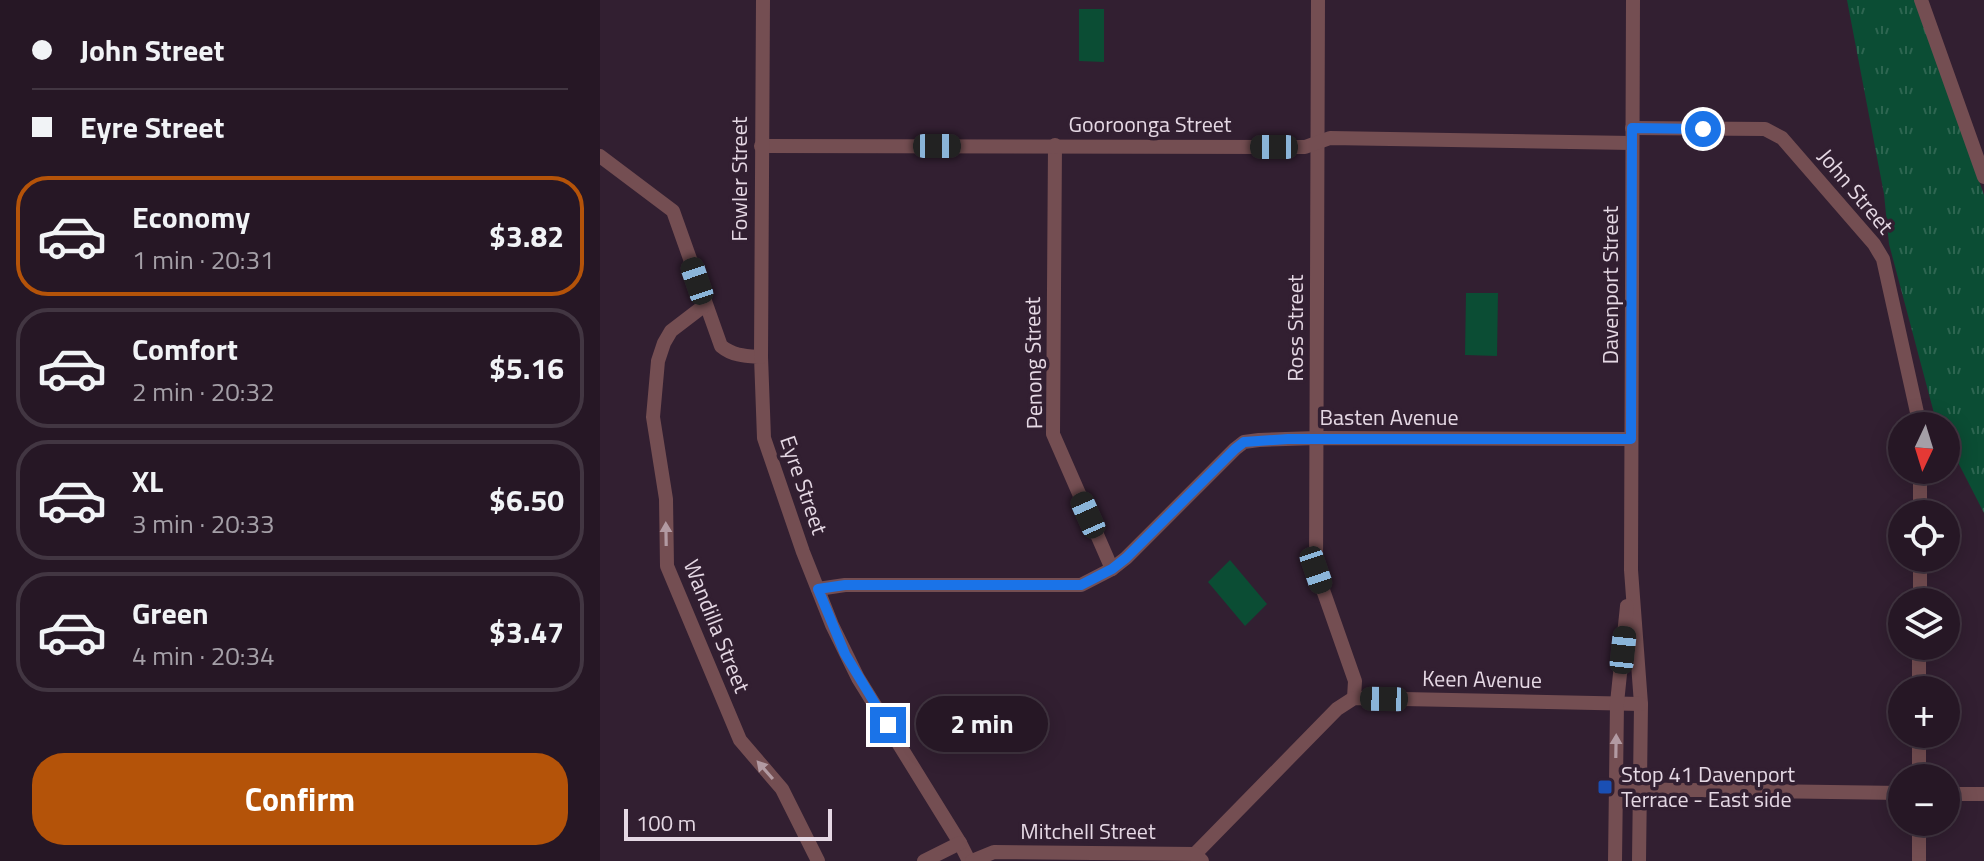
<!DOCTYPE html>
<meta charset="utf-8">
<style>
:root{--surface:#261725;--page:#322432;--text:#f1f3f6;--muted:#a49fa7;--line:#423642;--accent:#b45309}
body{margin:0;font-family:"Titillium Web",sans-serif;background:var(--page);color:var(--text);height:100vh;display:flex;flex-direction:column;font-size:30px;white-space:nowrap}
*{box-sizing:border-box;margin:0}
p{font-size:26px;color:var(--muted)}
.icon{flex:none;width:44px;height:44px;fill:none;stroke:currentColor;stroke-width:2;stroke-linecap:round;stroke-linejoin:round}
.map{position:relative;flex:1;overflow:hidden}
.side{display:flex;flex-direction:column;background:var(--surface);width:600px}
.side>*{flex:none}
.hud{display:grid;align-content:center;height:176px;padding:0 32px;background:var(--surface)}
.needle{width:52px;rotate:184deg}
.controls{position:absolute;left:1288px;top:412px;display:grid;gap:16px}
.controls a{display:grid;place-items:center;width:72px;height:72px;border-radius:50%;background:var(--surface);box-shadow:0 4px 20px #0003,0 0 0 2px var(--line);font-size:40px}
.scale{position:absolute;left:24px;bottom:20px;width:208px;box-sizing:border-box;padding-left:8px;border:4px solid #e5d8e4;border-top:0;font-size:22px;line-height:28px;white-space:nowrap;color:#e5d8e4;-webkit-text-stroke:6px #321f31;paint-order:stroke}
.end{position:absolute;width:36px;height:36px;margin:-18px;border:10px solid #1a73e8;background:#fff;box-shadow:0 0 0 4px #fff}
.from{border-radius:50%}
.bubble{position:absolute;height:56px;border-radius:28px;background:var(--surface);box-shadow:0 4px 20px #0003,0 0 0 2px var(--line);font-size:26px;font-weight:700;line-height:56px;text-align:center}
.car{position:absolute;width:24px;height:48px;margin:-24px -12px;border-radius:10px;box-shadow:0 0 6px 2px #0007;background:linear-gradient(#222 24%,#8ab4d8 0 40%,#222 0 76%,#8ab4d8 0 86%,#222 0)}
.hud b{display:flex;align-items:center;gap:28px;height:76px;font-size:30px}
.hud b+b{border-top:2px solid var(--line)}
.hud i{width:20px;height:20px;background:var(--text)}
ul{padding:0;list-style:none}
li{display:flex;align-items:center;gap:24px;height:120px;margin:0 16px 12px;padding:0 16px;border:4px solid var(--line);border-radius:32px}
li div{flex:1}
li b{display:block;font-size:30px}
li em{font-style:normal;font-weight:700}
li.current{border-color:var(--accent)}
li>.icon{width:72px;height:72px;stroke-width:1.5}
.button{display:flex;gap:16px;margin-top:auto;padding:16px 32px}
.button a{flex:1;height:92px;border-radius:32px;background:var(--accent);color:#fff;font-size:32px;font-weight:700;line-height:92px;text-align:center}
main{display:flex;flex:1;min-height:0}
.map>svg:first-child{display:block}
.green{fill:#0b4d34}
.park{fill:url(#park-tufts)}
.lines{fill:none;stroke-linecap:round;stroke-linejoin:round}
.minor{stroke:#744e52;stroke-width:14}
.oneway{fill:#b29aa2}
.route{stroke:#1a73e8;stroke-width:10}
.transit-dot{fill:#1a4fb4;stroke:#321f31;stroke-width:3}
.labels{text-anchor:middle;stroke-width:7;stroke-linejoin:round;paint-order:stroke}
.street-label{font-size:22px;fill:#e5d8e4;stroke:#321f31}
.poi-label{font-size:22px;fill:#e5d8e4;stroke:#321f31;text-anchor:start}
</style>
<main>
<section class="side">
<div class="hud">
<b><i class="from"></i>John Street</b>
<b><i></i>Eyre Street</b>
</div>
<ul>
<li class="current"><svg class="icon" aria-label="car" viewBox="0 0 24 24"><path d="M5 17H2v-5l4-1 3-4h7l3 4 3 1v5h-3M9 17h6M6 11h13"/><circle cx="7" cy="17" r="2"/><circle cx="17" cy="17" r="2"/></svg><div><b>Economy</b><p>1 min · 20:31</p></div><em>$3.82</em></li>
<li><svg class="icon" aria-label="car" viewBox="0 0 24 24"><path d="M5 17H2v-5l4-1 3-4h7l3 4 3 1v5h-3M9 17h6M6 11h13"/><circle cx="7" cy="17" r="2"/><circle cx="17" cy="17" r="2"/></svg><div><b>Comfort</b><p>2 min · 20:32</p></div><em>$5.16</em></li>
<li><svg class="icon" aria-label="car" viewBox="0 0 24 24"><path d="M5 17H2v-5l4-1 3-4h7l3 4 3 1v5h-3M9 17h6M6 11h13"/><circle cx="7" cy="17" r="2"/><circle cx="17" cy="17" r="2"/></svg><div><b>XL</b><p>3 min · 20:33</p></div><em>$6.50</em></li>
<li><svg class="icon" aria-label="car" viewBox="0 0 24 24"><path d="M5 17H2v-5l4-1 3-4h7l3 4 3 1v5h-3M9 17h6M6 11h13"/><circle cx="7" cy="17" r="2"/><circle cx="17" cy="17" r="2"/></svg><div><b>Green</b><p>4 min · 20:34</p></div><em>$3.47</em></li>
</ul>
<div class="button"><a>Confirm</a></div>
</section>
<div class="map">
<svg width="1384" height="861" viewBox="0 0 1384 861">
<defs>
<pattern id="park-tufts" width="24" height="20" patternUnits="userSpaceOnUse" patternTransform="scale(2)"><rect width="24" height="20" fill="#0b4d34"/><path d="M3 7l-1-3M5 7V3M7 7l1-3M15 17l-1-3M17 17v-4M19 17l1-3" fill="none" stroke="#2e6651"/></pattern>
</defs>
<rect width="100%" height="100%" fill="#321f31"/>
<g class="green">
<path d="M479,9h25v53l-25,-1z"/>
<path d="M866,293h32l-1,63 -32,-1z"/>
<path d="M630,560l37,44 -22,22 -37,-44z"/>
</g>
<path class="park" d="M1247,0h69l68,195v318l-38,-74v-13h-7l-4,-9 -46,-173 -5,-50z"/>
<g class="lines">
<g class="minor">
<path d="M718,0l-2,570 39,111 -1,17"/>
<path d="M1033,0l-2,570 10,134 -2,157"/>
<path d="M1321,0l63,177"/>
<path d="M1032,128l133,1 17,9 92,106 9,15 37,167"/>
<path d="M455,145l-2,289 59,135"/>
<path d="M161,146l544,1 25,-9 302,5"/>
<path d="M0,156l73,55 48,135c12,10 25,10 40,11l3,81 39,114 29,73 26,53 102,165 9,18"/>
<path d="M105,305l-34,26 -7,12 -6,18 -5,56 13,82 1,67 73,174 42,49 36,72"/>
<path d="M161,357l2,-357"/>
<path d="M1320,514v-44"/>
<path d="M218,589l27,-4h236l31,-16 14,-11 109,-109 9,-7 15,-2 58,-2 314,1"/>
<path d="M1320,602v-44"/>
<path d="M1319,690v-44"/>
<path d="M1319,778v-44"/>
<path d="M1016,789l286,4"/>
<path d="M1346,794h38"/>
<path d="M1319,822v39"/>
<path d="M595,854l142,-145 17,-11 287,6"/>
<path d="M324,861l36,-18"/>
<path d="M372,861l22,-9 201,2 7,7"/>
<path d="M1015,861l2,-158 10,-97"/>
</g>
</g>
<defs><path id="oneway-solid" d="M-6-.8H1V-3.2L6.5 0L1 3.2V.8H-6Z" transform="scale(2)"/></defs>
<g class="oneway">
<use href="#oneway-solid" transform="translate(66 534) rotate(-91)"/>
<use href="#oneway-solid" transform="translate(1016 746) rotate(-89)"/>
<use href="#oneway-solid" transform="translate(165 770) rotate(-131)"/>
</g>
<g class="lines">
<path class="route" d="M288,725l-43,-71 -27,-65 27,-4h236l31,-16 14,-11 109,-109 9,-7 44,-3h343l1,-311 71,1"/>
</g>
<rect class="transit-dot" x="997" y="779" width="16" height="16" rx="4"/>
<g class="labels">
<g class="street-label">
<text x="550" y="132">Gooroonga Street</text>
<text transform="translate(139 179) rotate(-90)" y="8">Fowler Street</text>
<text transform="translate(1256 191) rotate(50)" y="8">John Street</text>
<text transform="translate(1010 285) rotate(-90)" y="8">Davenport Street</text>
<text transform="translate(695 328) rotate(-90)" y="8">Ross Street</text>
<text transform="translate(433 363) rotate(-91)" y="8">Penong Street</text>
<text x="789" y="425">Basten Avenue</text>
<text transform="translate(204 485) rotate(71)" y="8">Eyre Street</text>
<text transform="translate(117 626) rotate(68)" y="8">Wandilla Street</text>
<text transform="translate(882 679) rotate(1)" y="8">Keen Avenue</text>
<text x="488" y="839">Mitchell Street</text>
</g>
<g class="poi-label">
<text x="1021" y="782">Stop 41 Davenport<tspan x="1021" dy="25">Terrace - East side</tspan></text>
</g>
</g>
</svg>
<div class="controls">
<a><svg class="needle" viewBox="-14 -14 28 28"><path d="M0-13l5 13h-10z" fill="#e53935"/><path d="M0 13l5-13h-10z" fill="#a49fa7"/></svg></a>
<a><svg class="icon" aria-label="locate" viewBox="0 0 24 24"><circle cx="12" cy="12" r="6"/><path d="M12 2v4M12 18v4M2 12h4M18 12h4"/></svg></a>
<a><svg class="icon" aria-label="layers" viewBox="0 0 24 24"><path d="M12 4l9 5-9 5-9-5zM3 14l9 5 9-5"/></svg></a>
<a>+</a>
<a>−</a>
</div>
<div class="scale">100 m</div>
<i class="end from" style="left:1103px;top:129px"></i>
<i class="end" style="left:288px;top:725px"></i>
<div class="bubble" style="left:316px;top:696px;width:132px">2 min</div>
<i class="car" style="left:337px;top:146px;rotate:90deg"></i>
<i class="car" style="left:674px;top:147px;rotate:270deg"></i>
<i class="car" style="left:97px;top:281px;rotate:341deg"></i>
<i class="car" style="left:488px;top:515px;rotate:336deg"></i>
<i class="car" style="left:716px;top:570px;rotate:161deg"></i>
<i class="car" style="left:1023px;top:650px;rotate:6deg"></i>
<i class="car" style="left:784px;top:699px;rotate:271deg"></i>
</div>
</main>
